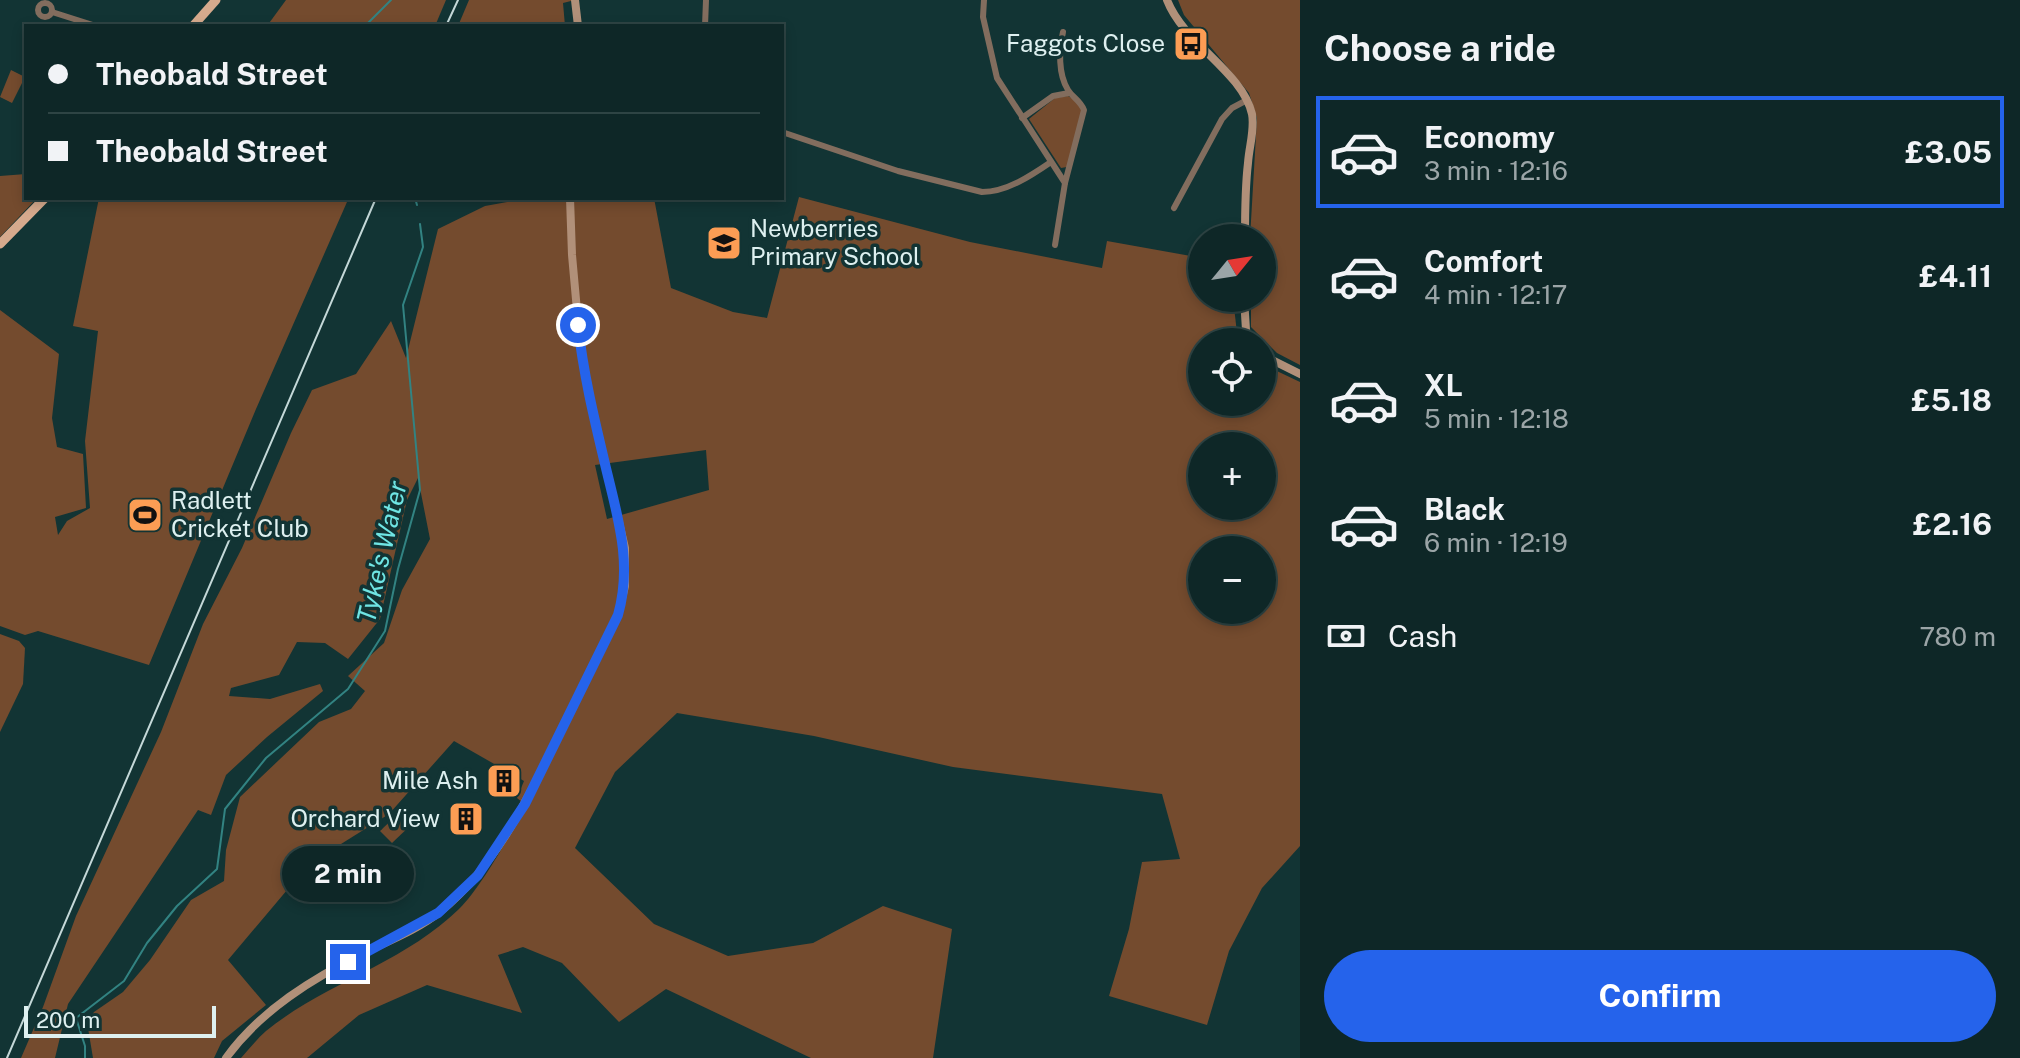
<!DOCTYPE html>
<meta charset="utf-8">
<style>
:root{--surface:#0e2727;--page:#1c3333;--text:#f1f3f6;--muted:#9ba5a7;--line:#2e4444;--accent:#2563eb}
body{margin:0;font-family:"Public Sans",sans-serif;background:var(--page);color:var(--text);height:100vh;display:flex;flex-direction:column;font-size:30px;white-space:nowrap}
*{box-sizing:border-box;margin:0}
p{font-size:26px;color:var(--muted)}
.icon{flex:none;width:44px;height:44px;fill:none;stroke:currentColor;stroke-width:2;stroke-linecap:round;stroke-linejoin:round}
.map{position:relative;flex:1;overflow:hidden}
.details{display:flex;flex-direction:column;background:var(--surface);width:720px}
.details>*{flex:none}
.banner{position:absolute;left:24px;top:24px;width:760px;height:176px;border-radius:0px;box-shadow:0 4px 12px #0003,0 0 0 2px var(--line);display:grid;align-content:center;height:176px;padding:0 24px;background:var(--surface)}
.needle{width:52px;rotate:60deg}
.buttons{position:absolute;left:1188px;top:224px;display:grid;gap:16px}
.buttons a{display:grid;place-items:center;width:88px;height:88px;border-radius:50%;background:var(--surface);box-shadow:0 4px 12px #0003,0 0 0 2px var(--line);font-size:40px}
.scale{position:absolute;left:24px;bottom:20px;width:192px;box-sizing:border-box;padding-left:8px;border:4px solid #def0f0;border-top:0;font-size:22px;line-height:28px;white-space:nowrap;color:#def0f0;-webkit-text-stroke:6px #123434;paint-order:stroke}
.end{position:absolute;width:36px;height:36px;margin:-18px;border:10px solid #2563eb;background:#fff;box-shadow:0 0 0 4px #fff}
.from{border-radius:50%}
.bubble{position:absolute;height:56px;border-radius:28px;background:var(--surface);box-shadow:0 4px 12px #0003,0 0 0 2px var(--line);font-size:26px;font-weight:700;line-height:56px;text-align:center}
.banner b{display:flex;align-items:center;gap:28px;height:76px;font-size:30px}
.banner b+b{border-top:2px solid var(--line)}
.banner i{width:20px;height:20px;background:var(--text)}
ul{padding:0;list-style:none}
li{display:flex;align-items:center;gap:24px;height:112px;margin:0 16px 12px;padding:0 8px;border:4px solid transparent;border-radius:0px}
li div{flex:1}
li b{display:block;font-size:30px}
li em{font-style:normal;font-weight:700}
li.active{border-color:var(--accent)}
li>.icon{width:72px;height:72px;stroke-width:1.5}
h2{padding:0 24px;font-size:36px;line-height:96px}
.pay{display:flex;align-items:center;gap:20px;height:88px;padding:0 24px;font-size:30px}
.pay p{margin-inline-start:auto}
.action{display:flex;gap:16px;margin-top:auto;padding:16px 24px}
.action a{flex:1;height:92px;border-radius:48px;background:var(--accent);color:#fff;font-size:32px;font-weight:700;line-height:92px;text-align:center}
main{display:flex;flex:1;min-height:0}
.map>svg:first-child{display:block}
.green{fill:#744b2e;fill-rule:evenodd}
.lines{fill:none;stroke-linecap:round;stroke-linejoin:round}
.stream{stroke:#328382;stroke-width:2}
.street{stroke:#826d5e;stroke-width:6}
.secondary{stroke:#b19079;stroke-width:8}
.primary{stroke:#d6aa8d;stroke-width:9}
.rail{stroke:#c4d8d8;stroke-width:2}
.route{stroke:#2563eb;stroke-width:10}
.labels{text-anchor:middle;stroke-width:7;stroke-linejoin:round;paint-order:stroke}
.poi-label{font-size:24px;fill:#def0f0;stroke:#123434;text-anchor:end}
.water-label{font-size:26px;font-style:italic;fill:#6fe5e4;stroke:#123434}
</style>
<main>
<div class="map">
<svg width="1300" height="1058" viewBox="0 0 1300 1058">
<rect width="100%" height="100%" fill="#123434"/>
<g class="green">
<path d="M286,0h160l-11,26h-168z"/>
<path d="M469,0h102v1l-8,2 2,23h-107z"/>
<path d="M1178,0h122v365l-23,-12 -26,-26v-29h11v-60h-12l7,-120 -8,-25 -65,-78z"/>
<path d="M11,70l14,7 -13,26 -12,-6z"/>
<path d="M1068,96l8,4 6,9 -15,58 -6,1 -32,-49 26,-21z"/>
<path d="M26,174v24h11l-37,39v-61z"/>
<path d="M799,197l171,45 132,26 5,-27 95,17v40h31l5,44h-36v60h60v-38l38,18v464l-38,42 -33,63 -22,74 -98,-29 20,-67 13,-67 38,-3 -18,-65 -209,-27 -139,-31 -137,-23 -62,59 -40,76 79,76 74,32 85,-13 70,-37 69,23 -19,129h-122l-145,-69 -47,33 -57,-59 -39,-16 -25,8 24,58 -95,-28 -68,30 -52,43h-66c8,-9 16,-19 25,-27 59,-48 138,-68 193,-122 24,-24 50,-74 68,-103l-10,-8 7,-17 -70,-40 -65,73 -80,50 -81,96 38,45 -44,36 -8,17h-121l-6,-36 7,-10 29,-20 27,-32 41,-60 33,-19 2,-31 14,-53 79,-75 32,-13 14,-18 -17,-15 36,-33 18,-53 28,-51 -12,-61 -11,22 -27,119 -32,40 -23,-16 -28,-1 -18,33 -48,13 -2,8 41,3 50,-15 3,7 -56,46 -41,38 -15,40 -13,-5 -130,194 -13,54h-34l22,-51 33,-91 85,-184 42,-108 39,-76 49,-115 21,-43 44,-16 35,-53 15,37 32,-129 47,-23 44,-8h125l17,90 62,24 34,6zM1202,446h60v60h-60zM706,450l3,40 -102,29 -12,-54zM1202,550h60v60h-60z"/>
<path d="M99,198h253l-5,4 -91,207 -107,256 -111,-34 -13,4 -25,-9v-316l59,44 -7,64 5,29 26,7 3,54 -31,9 3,18 9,-14 23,-13 -5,-67 13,-110 -25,-5z"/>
<path d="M0,634l19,7 6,7 -2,36 -23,48z"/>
<path d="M402,810l11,13 -21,20 -12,-12z"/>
</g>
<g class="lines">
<g class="stream">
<path d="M365,26l26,-26"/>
<path d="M415,198l2,7"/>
<path d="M85,1058v-12l-9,-28 48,-37 23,-38 30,-37 40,-37 8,-60 41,-51 82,-69 37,-58 13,-62 22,-79 -17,-185 20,-58 -3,-23"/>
</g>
<g class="street">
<path d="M984,0l-1,17 14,61 68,105 -10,62"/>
<circle cx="45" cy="10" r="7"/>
<path d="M52,12l44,14"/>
<path d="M705,26l1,-26"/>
<path d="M1063,32c-4,18 -5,42 5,58 5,8 12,10 16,20l-19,73"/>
<path d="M1022,118l31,-22 16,-3"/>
<path d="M782,132l116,39 84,21c25,0 50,-17 69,-30"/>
<path d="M1174,208l48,-89 10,-11 15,-8"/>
</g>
<g class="secondary">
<path d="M575,0l3,26"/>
<path d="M1167,0c17,44 75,71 85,114 3,15 -3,33 -4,49 -3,25 -3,50 -3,75"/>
<path d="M1244,298l2,32 5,12"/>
<path d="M1262,355l38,19"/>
<path d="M226,1058c35,-48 87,-80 140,-106 25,-12 53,-23 75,-41 54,-44 85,-109 115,-170 20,-42 41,-84 62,-126l7,-29v-38l-35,-149 -10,-55 -8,-89 -2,-57"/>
</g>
<g class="primary">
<path d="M193,26l23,-26"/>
<path d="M0,244l45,-46"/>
</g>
<g class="rail">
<path d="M446,26l12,-26"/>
<path d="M7,1058l369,-860"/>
</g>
</g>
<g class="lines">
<path class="route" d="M348,962l90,-49 40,-38 47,-71 93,-189c15,-53 -1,-100 -13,-151 -11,-46 -22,-92 -27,-139"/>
</g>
<defs>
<symbol id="bus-square" viewBox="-11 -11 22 22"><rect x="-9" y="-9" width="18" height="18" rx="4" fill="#fc9d54" stroke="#123434"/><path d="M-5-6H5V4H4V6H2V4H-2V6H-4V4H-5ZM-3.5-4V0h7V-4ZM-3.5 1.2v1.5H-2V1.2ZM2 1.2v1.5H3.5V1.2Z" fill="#111"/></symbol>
<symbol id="school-square" viewBox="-11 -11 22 22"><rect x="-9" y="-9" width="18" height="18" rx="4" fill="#fc9d54" stroke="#123434"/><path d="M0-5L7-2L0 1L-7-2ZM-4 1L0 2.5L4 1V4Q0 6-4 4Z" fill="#111"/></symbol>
<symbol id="stadium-square" viewBox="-11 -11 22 22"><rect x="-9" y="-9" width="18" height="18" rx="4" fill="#fc9d54" stroke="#123434"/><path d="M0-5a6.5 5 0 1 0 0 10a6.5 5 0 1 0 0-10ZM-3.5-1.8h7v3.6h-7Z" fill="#111"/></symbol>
<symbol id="building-square" viewBox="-11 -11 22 22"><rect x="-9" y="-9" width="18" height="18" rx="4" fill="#fc9d54" stroke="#123434"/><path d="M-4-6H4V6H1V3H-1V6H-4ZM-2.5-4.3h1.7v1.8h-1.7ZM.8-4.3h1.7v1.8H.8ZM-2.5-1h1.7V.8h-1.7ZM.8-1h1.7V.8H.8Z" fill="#111"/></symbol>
</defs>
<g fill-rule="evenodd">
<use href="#bus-square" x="1171" y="24" width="40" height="40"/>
<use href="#school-square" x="704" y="223" width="40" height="40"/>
<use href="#stadium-square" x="125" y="495" width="40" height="40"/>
<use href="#building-square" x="484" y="761" width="40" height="40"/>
<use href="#building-square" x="446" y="799" width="40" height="40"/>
</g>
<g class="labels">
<g class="poi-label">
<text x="1165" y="52">Faggots Close</text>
<text x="750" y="237" text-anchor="start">Newberries<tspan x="750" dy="28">Primary School</tspan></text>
<text x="171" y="509" text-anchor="start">Radlett<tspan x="171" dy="28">Cricket Club</tspan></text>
<text x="478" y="789">Mile Ash</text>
<text x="440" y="827">Orchard View</text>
</g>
<g class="water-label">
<text transform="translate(382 552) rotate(-77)" y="9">Tyke's Water</text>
</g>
</g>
</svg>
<div class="buttons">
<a><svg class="needle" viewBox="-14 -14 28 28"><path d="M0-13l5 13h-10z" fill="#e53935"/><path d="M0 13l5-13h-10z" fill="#9ba5a7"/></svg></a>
<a><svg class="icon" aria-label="locate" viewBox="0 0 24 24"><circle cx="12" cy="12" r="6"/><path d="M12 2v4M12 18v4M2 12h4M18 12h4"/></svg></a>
<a>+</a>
<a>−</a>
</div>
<div class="scale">200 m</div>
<i class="end from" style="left:578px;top:325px"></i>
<i class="end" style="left:348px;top:962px"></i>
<div class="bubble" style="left:282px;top:846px;width:132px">2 min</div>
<div class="banner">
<b><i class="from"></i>Theobald Street</b>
<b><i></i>Theobald Street</b>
</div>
</div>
<section class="details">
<h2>Choose a ride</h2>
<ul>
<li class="active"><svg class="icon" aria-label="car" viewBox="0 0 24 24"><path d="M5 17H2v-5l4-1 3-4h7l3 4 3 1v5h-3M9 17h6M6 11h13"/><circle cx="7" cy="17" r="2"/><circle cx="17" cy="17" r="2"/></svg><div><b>Economy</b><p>3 min · 12:16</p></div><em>£3.05</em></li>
<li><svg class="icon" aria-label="car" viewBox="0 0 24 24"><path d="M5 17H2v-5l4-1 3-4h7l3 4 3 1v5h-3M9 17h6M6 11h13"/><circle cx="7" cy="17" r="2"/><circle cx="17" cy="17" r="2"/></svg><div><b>Comfort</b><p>4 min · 12:17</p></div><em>£4.11</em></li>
<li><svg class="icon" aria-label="car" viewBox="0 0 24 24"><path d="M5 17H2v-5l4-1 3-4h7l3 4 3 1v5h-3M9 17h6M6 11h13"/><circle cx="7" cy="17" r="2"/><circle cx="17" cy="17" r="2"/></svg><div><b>XL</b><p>5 min · 12:18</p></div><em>£5.18</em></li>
<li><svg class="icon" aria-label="car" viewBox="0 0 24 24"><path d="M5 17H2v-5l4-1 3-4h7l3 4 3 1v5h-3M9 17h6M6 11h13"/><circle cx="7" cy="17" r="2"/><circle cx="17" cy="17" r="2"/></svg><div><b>Black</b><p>6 min · 12:19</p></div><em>£2.16</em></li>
</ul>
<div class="pay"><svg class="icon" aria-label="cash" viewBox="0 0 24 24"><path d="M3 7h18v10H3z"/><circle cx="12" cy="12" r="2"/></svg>Cash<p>780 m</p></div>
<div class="action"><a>Confirm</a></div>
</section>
</main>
